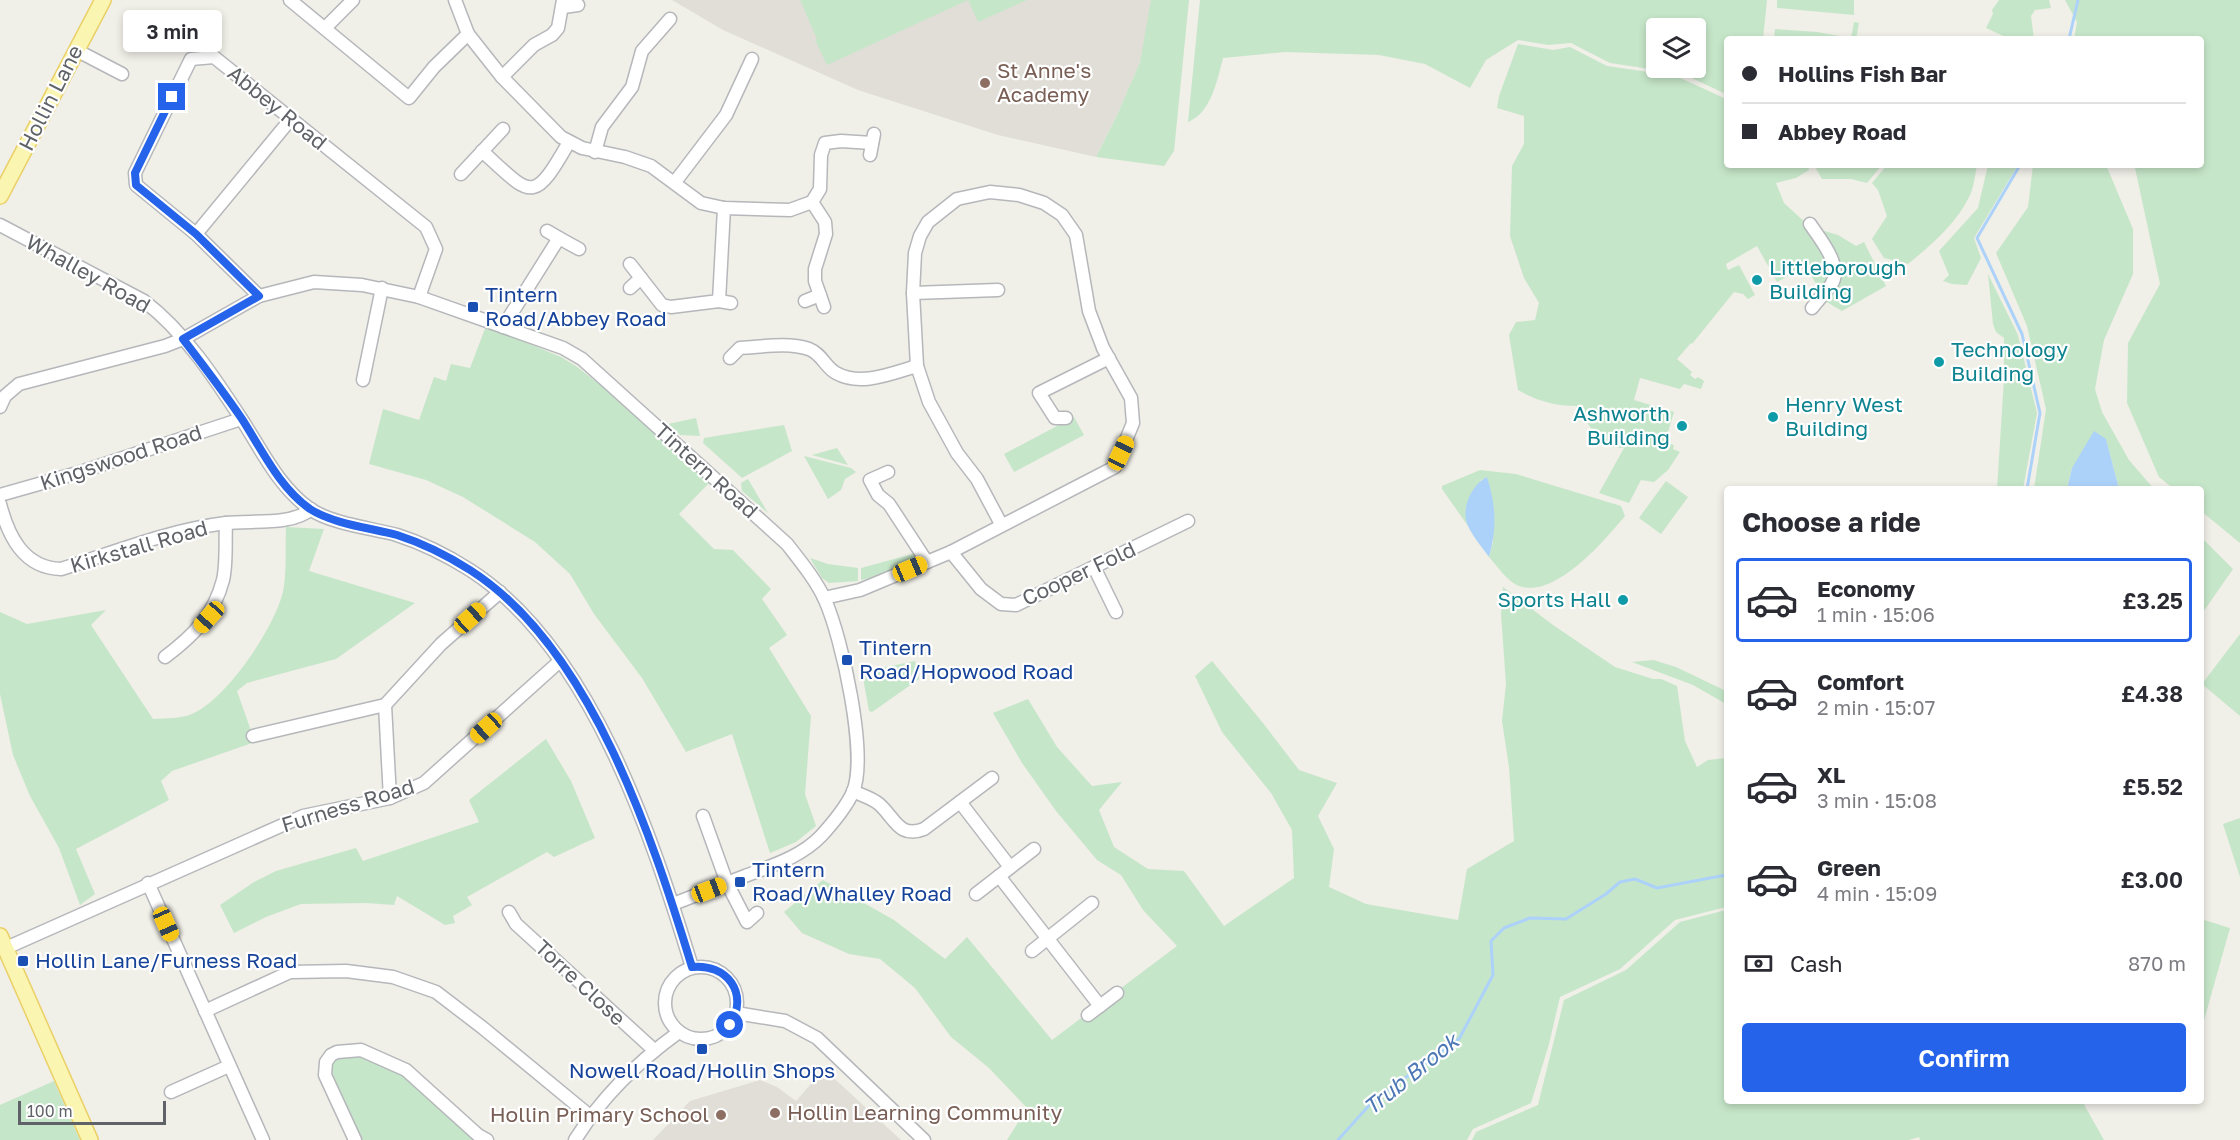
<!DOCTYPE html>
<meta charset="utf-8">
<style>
:root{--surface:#fff;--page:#f7f7f7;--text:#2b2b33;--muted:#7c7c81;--line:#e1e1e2;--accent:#2563eb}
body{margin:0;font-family:"Golos Text",sans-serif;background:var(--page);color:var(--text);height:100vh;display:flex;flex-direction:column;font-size:22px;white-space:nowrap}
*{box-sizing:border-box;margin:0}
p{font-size:20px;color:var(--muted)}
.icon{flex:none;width:33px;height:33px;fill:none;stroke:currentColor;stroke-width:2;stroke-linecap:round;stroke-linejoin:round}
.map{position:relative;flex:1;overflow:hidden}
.side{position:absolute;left:1724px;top:486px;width:480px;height:618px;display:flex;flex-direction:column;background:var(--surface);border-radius:6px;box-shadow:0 3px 9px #0003}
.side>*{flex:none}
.guide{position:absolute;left:1724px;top:36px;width:480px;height:132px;border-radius:6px;box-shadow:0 3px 9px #0003;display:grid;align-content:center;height:132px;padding:0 18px;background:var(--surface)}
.fabs{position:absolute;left:1646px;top:18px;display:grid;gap:12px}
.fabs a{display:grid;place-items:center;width:60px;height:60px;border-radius:6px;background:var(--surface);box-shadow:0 3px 9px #0003;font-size:30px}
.scale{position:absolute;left:18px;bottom:15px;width:148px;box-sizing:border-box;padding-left:6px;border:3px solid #5f6267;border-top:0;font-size:16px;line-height:21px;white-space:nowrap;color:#5f6267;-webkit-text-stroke:4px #fff;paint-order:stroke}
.end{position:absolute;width:27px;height:27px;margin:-14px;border:8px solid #2563eb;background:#fff;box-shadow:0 0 0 3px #fff}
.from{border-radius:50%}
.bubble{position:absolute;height:42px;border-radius:6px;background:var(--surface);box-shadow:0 3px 9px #0003;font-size:20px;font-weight:600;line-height:42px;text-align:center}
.car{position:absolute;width:18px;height:36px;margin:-18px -9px;border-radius:8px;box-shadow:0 0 4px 2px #0007;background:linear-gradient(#f5c518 24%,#345 0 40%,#f5c518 0 76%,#345 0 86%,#f5c518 0)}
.guide b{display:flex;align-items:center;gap:21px;height:57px;font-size:22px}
.guide b+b{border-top:2px solid var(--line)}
.guide i{width:15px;height:15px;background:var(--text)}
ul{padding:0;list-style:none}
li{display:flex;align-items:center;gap:18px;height:84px;margin:0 12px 9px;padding:0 6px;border:3px solid transparent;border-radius:6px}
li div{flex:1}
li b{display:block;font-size:22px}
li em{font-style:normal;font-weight:600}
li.on{border-color:var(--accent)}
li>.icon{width:54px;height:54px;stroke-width:1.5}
h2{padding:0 18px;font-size:27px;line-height:72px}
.pay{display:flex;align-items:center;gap:15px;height:66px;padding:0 18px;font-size:22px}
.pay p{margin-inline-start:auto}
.primary-button{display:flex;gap:12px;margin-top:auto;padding:12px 18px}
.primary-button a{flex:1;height:69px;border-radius:6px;background:var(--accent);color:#fff;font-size:24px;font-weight:600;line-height:69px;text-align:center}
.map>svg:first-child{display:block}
.education{fill:#e0ded6}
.green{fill:#c6e6c9;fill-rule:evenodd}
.water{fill:#add2fa}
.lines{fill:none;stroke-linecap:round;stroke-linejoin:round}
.stream{stroke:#add2fa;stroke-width:3}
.minor-casing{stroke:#b5b7bb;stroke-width:15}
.major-casing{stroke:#ead067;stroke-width:18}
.minor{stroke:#fff;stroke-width:12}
.major{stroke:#fbf5b2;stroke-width:15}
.route{stroke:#2563eb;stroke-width:8}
.education-dot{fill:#8d6e63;stroke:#fff;stroke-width:2}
.culture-dot{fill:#0f9aa8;stroke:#fff;stroke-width:2}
.transit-dot{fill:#1a4fb4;stroke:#fff;stroke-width:2}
.labels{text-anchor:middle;stroke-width:4.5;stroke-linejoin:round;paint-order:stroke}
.education-label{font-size:21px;fill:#785e54;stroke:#fff;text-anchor:start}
.street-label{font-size:21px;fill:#5f6267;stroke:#fff}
.culture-label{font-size:21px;fill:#0d838f;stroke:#fff;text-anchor:start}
.transit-label{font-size:21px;fill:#164399;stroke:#fff;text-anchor:start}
.water-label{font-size:22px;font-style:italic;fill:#4d77b5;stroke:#fff}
</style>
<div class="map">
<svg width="2240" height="1140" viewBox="0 0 2240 1140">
<rect width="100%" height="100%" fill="#f0efe8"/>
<g class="education">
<path d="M672,0h479l1,2 -12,60 -22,51 -22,44 -98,-22 -140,-45 -135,-60z"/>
<path d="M824,1069l77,71h-248l37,-39 70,-21 17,7 19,14z"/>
</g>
<g class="green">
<path d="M800,0h227l-49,22 -10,-22 -141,65 -12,-25 2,-1z"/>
<path d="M1151,0h38l-15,151 -10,15 -68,-9 22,-44 22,-51z"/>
<path d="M1200,0h567l-4,39h-37v55l-43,-20 -73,-11 -39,-20 -23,2 -30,-5 -32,20 -16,28 -45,-24 -46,-9 -94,-3 -62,6c-6,23 -12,55 -35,64zM1695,28v40h-39v-40z"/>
<path d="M1777,0h77v15l-77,-7z"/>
<path d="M1999,0h50l2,8 -16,2 -4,6 3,23h-24l-24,-11 7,-14 -1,-4z"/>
<path d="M2065,0h175v543l-39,-32 -1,-22h-26l-15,-12 -32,-74 1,-60 32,-59 -25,-116 -3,-3h68v-126h-126l3,-17z"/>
<path d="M1854,22l5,1 -3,16h-82l1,-10 42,3 34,6z"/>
<path d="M1518,44l35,6 17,-3 37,19 69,10 50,23v66h82l1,5 -13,8 -20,5 8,20 24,22 21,33 3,18 -12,15 -14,-25 -29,16 -20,-36 -31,18 2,6 11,-5 16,30 -7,4 -5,-5 -9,-2 -42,52 -1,-1 -14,16 15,13 -2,3 5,4 3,-2 6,4 -3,8 -17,-5 -4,5 -40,-11 -6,22 40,12 -9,30 9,3 -1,4 7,3 -12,18 -14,12 -13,-2 -12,23 -30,-10 25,-45 -21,-2 -27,-40c-22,0 -39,-5 -58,-16l-9,-55 7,-13 19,-2 4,-17 -15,-25 -14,-42 2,-70 12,-22v-28l-27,-8 2,-12z"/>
<path d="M1814,165h68l-15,18 -16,-4h-29z"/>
<path d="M1887,165h90c-2,10 -3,23 -8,32 -13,27 -39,49 -61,67l-24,-6 -12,-19 15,-23 -9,-26 -6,-7z"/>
<path d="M1988,165h30l-44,73 7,20 -14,27 -15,-1 -9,-3 6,-6 -10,-24 39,-43z"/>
<path d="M2033,165h73l27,64v45l-29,66 -9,49 7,23 27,48 25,29h-35l-13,-49 -34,28 -5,21h-33l12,-80 -19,-83 -31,-73 32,-46z"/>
<path d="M1821,230l17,5 18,11 8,-4 22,44 -44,25 -17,-10c28,-26 10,-44 -4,-71z"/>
<path d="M1988,274l30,61 19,78 -14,76h-26l7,-110v-41l-8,-6 -3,-8z"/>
<path d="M486,326l75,31 15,9 37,29 97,87 -31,32 35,35 19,1 38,39 -9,10 25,36 -18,13 42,68 -6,78 11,32 -20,16 -26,11 -38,-119 -46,18 -44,-74 -48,-64 -24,-40 -35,-32 -72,-45 -37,-17 -57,-16 14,-55 36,11 15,-43 12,4 5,-17 19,4z"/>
<path d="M1074,417l10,18 -70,37 -10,-18z"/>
<path d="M696,418l4,18 -20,-1 -12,-11z"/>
<path d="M784,425l8,26 -50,27 -39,-35 1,-5z"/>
<path d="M837,448l11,17 -36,-10z"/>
<path d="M804,456l47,12 5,4 -11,7 -4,11 -13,9z"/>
<path d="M1480,470l36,4 105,32 4,10c-21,25 -70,83 -106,70 -11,-4 -22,-20 -30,-29l4,-15 -6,-64 -6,2 -15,40 2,6 -26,-37v-3z"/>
<path d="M748,479l20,34 -26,-22 -1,-8z"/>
<path d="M1666,481l22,16 -27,37 -22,-16z"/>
<path d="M286,527l38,2 -15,42 106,32 -79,56 -89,24 -10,8 18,51 -83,29 -11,10 8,19 -93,49 19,45 -15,11 -21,-57 -29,-52 -17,-41 -13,-61v-82l27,12 79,-14 -15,15 62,94c12,-1 30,0 41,-6 34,-16 80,-85 89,-121 4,-20 2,-44 3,-65z"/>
<path d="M2201,537l32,32 -32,46z"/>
<path d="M916,553c-9,18 -37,23 -55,27v-12z"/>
<path d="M810,558l18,6 30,4v13l-29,2 -7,-5z"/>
<path d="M1503,587l50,38 62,42 38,12h8l16,7 8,55 12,26 11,-7 18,-2v149l-51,13 -55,49 -60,28 -11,47 -18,59 -58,26 -6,11h-460l20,-32 -38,-40 -38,-31 -36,-49 -35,-29 -31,-5 -47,-21 -18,-21 39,-32 71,40 51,39 22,-22 85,103 125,-94 -34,-36 -22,-35 -24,-15 -41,-49 -34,-48 -29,-50 35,-14 29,48 35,39 30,-4 -23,28 15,37 34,22 36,2 40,55 70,-48 -2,-48 -21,-37 -49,-61 -27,-56 17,-15 51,62 36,47 38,13 -19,33 16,33 -5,38 37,17 92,16 9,-51 47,-28 -5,-74 -7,-46 4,-37 -5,-70z"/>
<path d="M2240,634v82l-38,-32z"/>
<path d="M1653,660l23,7 50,24v13l-33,-19 -61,-23z"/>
<path d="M915,661l4,18 -47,33 -3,-1 -7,-39z"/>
<path d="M546,739l25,42 24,57 -41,19 -7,-5 -80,45 5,8 -19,11 2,7 -10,2 -48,-29 -3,9 -28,-2 -65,1 -35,13 -32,16 -14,-28 34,-23 22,-11 80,-23 7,13 116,-39 -10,-22z"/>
<path d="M2240,818v59l-17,-53z"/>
<path d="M1722,911h4v190h356l22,39h-184l-1,-3 -10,3h-437l4,-8 62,-27 26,-105 62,-30 54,-48z"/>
<path d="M2201,919l29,9 -29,103 -1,-112z"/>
<path d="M359,1054l47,19 74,67h-122l-30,-70 4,-10z"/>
<path d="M54,1081l26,59h-80v-35z"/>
</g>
<g class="water">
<path d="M2094,431l12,8 13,50h-52l5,-21z"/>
<path d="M1487,477c9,28 10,52 2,80 -7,-10 -16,-20 -21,-31 -8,-17 4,-42 19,-49z"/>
</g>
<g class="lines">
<g class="stream">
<path d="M2069,39l9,-39"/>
<path d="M2020,165l-43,73 45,96 18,79 -13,76"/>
<path d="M1338,1140l35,-39 86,-62 34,-64 -2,-34 13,-13 26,-10 36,1 40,-25 14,-12 15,-3 22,9 69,-13"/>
</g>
<defs>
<g id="minor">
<path d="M290,0l119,98 25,-31 34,-33"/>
<path d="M455,0l13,34 34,43 59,60 21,11 43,9 26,9 50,37 23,5 66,2 22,-8 8,-13 1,-34 4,-12 16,-2 31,2"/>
<path d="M563,7l15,-2"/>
<path d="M325,28l28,-28"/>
<path d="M76,50l46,24"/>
<path d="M502,77l32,-32 18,-10 6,-7 5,-28"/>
<path d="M482,151c50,46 51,54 87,-9"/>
<path d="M595,152l7,-25 30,-40 10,-36 28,-32"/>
<path d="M870,155l4,-21"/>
<path d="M461,174l42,-45"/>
<path d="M675,182l51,-67 26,-56"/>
<path d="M812,202l13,20 1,12 -11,35v12l9,26"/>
<path d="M1810,224c10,15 34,43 21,61 -6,8 -13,15 -19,23"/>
<path d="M0,225l144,76c41,31 72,79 100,122 19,30 36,65 66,86 22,15 61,19 87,26 25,8 51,21 73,35 121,78 182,266 222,397"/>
<path d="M547,231l12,7"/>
<path d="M196,234l94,-114"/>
<path d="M630,264l32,41 9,2 48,-6 5,-93"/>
<path d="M630,288l11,-10"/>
<path d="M913,293l85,-3"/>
<path d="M259,296l-63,-62 -60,-49 -1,-12 56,-114 23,-2 212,170 10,22 -17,48"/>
<path d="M719,301l12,2"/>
<path d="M805,301l15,-6"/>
<path d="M503,327l56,-89 20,11"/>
<path d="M730,358l10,-10c22,-1 47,-6 69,1 13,5 16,18 27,24 25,14 56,0 81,-7"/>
<path d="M363,380l19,-92"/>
<path d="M0,407l5,-11 14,-12 146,-38 18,-7 76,-43 55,-14 48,3 57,12 144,51 19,11 205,185c14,18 29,36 38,56 17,38 43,155 28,192 -7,15 -21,32 -32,44 -20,21 -50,30 -76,40 -24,9 -48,19 -72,28"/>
<path d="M1066,418h-11l-16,-25 70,-35"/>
<path d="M888,472l-18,8 8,15 11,9 38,58"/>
<path d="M0,495l74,-21 167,-55"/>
<path d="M0,504c8,31 23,64 61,65 54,-17 108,-39 165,-46 25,-3 66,3 85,-14"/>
<path d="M951,552l30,37 20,15 15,1 172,-84"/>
<path d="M1094,567l22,45"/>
<path d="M824,598l36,-8 91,-38 164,-85 18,-44 -2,-25 -28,-50 -14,-37 -13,-76 -14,-20 -18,-12 -25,-8 -29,-3 -33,7 -29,23 -8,14 -5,17 -2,40 4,73 12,36 28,51 20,26 24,45"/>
<path d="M165,657c28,-21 49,-42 58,-77 4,-17 2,-39 3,-57"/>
<path d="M253,736l132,-31"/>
<path d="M853,791c8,4 19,7 26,13 16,14 20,35 45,25l68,-51"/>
<path d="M390,798l-5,-93 56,-61 59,-52"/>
<path d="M960,802l50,65"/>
<path d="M703,816l24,67 20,39 10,-9"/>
<path d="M999,876l101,130"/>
<path d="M148,883l115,257"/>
<path d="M976,894l58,-45"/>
<path d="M509,912l7,12 138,126"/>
<path d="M6,948l297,-132 87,-18 34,-15 136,-122"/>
<path d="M1032,951l60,-48"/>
<circle cx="701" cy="1003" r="36"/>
<path d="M205,1011l85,-39 56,-1 47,6 43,15 47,36 107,88"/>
<path d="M736,1013l49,8 32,17 107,102"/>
<path d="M1088,1015l29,-22"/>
<path d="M171,1092l58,-26"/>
<path d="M355,1140l-30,-65 1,-13 5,-7 6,-3 24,-2 45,20 72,65 9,5"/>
<path d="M575,1140c26,-42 64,-79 104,-108"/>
</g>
<g id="major">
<path d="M0,196l103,-196"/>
<path d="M0,936l90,204"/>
</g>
</defs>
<use href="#minor" class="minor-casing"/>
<use href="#major" class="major-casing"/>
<use href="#minor" class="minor"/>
<use href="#major" class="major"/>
</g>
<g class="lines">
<path class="route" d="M172,97l-37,76 1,12 60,49 63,62 -76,43c20,26 40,52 59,80 20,31 37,68 68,90 23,15 61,19 87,26 25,8 51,21 73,35 121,77 182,267 222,397 34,-4 58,26 38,58"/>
</g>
<g class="education-dot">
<circle cx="985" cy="83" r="6"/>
<circle cx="775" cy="1113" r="6"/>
<circle cx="721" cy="1115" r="6"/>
</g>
<g class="culture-dot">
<circle cx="1757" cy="280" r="6"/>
<circle cx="1939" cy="362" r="6"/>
<circle cx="1773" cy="417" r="6"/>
<circle cx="1682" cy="426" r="6"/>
<circle cx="1623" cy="600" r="6"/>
</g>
<g class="transit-dot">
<rect x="467" y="301" width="12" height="12" rx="3"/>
<rect x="841" y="654" width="12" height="12" rx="3"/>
<rect x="734" y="876" width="12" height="12" rx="3"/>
<rect x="17" y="955" width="12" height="12" rx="3"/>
<rect x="696" y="1043" width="12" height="12" rx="3"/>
</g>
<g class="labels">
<g class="education-label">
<text x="997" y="78">St Anne's<tspan x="997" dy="24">Academy</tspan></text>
<text x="787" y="1120">Hollin Learning Community</text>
<text x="709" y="1122" text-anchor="end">Hollin Primary School</text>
</g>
<g class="street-label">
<text transform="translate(51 98) rotate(-63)" y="7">Hollin Lane</text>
<text transform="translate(277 108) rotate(39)" y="7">Abbey Road</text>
<text transform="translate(88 274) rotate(29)" y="7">Whalley Road</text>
<text transform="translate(121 458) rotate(-18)" y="7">Kingswood Road</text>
<text transform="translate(706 471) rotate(42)" y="7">Tintern Road</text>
<text transform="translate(139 547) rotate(-16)" y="7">Kirkstall Road</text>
<text transform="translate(1079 574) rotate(-25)" y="7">Cooper Fold</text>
<text transform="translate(348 806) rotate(-17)" y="7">Furness Road</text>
<text transform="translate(580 983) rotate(43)" y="7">Torre Close</text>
</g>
<g class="culture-label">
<text x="1769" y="275">Littleborough<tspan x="1769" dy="24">Building</tspan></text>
<text x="1951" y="357">Technology<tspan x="1951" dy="24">Building</tspan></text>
<text x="1785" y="412">Henry West<tspan x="1785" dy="24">Building</tspan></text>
<text x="1670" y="421" text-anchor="end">Ashworth<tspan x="1670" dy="24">Building</tspan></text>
<text x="1611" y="607" text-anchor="end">Sports Hall</text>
</g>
<g class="transit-label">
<text x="485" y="302">Tintern<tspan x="485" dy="24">Road/Abbey Road</tspan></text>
<text x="859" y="655">Tintern<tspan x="859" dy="24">Road/Hopwood Road</tspan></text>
<text x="752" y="877">Tintern<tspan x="752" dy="24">Road/Whalley Road</tspan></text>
<text x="35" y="968">Hollin Lane/Furness Road</text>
<text x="702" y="1078" text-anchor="middle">Nowell Road/Hollin Shops</text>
</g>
<g class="water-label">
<text transform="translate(1411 1074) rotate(-39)" y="8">Trub Brook</text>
</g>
</g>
</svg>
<div class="fabs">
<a><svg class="icon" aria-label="layers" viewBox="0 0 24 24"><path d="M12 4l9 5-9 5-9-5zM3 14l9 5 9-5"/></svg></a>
</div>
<div class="scale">100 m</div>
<i class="end from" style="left:730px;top:1025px"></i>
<i class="end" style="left:172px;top:97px"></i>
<div class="bubble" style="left:123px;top:10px;width:99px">3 min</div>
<i class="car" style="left:1121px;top:453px;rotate:25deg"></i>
<i class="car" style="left:910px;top:569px;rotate:67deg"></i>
<i class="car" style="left:209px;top:617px;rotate:222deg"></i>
<i class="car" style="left:470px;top:618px;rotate:48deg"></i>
<i class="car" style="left:486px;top:728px;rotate:228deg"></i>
<i class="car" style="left:709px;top:890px;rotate:69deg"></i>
<i class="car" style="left:166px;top:924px;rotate:156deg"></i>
<div class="guide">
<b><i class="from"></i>Hollins Fish Bar</b>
<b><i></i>Abbey Road</b>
</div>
<section class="side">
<h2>Choose a ride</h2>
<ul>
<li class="on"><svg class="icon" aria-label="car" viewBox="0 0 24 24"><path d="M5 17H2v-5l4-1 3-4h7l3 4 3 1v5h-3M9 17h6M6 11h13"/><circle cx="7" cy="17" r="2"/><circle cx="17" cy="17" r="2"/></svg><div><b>Economy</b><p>1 min · 15:06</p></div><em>£3.25</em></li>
<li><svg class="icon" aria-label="car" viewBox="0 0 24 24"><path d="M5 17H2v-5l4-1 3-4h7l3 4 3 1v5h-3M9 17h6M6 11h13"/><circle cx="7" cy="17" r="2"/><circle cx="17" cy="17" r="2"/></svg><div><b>Comfort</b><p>2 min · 15:07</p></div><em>£4.38</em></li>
<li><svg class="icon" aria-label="car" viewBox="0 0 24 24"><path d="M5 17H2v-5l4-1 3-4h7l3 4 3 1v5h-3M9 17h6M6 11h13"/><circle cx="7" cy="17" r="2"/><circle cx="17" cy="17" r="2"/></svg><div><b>XL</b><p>3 min · 15:08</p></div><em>£5.52</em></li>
<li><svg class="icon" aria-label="car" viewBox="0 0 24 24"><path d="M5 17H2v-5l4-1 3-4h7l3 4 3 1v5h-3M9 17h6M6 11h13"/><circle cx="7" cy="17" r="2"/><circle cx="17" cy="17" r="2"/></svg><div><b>Green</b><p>4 min · 15:09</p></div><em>£3.00</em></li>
</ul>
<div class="pay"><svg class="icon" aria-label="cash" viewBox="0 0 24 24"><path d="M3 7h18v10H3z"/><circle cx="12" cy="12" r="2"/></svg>Cash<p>870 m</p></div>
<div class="primary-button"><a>Confirm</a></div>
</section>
</div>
